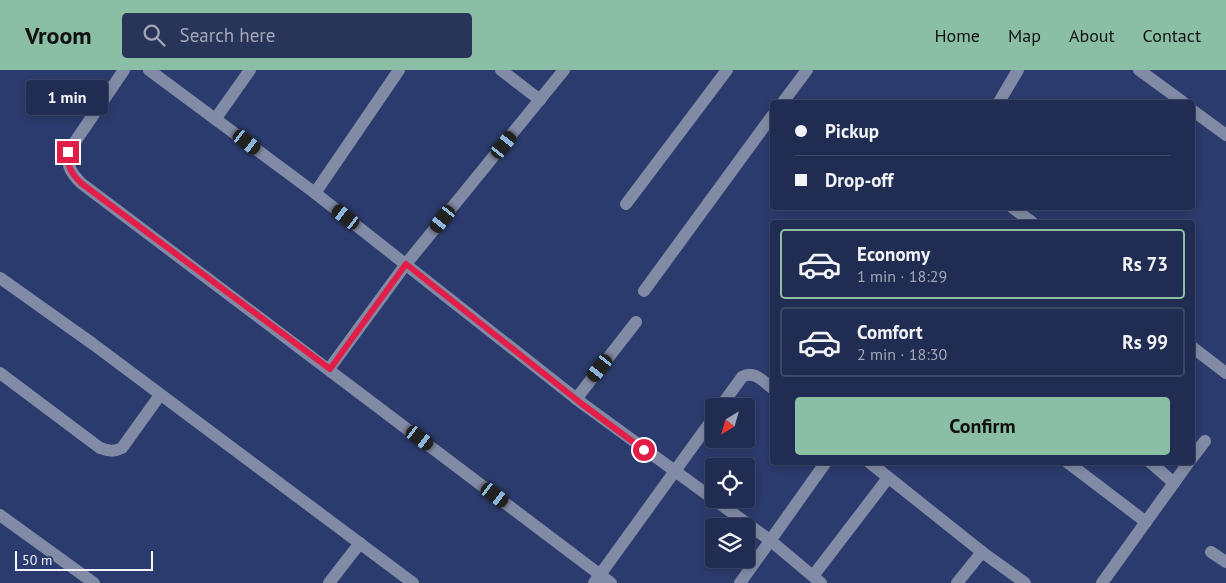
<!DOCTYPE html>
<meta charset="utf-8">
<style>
:root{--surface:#212c52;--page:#293459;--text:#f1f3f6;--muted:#a2a7b8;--line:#3e4869;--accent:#8abfa5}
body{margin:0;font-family:"PT Sans",sans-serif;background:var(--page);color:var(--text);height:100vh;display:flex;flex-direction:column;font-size:19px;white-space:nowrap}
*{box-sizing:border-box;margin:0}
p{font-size:16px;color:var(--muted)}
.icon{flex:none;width:28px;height:28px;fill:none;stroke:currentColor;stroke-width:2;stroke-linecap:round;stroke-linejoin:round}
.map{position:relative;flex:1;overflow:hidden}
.drawer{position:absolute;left:770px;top:150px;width:425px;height:245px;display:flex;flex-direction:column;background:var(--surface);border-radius:5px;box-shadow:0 2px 8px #0003,0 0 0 1px var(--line)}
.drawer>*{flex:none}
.hud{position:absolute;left:770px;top:30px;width:425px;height:110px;border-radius:5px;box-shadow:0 2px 8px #0003,0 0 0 1px var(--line);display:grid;align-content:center;height:110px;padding:0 25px;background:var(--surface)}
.needle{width:32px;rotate:217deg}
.controls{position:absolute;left:705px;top:328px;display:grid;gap:10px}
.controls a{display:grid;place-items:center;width:50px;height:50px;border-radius:5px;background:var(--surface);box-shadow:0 2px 8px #0003,0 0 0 1px var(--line);font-size:25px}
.scale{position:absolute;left:15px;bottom:12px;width:138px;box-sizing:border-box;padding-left:5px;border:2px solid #f2f4fb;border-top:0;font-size:14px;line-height:18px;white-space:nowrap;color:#f2f4fb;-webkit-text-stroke:4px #2c3b6d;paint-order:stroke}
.end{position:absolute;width:22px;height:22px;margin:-11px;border:6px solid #e11d48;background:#fff;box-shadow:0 0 0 2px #fff}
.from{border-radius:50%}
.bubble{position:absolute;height:35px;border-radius:5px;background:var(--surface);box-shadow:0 2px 8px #0003,0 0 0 1px var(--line);font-size:16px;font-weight:600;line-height:35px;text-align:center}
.car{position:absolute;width:15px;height:30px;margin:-15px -8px;border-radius:6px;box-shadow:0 0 4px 1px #0007;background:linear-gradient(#222 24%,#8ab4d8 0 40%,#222 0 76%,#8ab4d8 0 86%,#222 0)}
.hud b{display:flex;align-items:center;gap:18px;height:48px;font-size:19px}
.hud b+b{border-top:1px solid var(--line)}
.hud i{width:12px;height:12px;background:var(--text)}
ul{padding:9px 0 0;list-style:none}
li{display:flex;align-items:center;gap:15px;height:70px;margin:0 10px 8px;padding:0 15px;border:2px solid var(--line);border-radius:5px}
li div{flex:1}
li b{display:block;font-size:19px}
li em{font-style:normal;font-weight:600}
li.selected{border-color:var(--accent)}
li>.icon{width:45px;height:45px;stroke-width:1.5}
.primary-button{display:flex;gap:10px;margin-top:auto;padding:10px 25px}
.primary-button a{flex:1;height:58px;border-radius:5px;background:var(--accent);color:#111;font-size:20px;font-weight:600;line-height:58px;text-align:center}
header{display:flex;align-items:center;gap:30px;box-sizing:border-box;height:70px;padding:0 25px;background:var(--accent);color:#111}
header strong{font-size:24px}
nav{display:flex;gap:28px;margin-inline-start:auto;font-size:18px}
.search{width:350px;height:45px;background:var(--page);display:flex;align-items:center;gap:12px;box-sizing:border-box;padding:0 18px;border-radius:5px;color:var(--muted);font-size:19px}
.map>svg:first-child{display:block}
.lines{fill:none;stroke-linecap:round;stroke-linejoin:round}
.minor{stroke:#828ba5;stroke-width:12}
.route{stroke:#e11d48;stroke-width:6}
</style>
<header>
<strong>Vroom</strong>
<div class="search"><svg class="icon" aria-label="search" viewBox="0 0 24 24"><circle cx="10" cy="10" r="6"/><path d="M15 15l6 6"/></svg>Search here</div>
<nav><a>Home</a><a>Map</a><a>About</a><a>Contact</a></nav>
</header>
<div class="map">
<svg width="1226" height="513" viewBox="0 0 1226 513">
<rect width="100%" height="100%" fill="#2c3b6d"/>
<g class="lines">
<g class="minor">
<path d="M124,0l-56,82c-1,14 3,21 13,31l530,400"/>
<path d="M149,0l166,123 268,211 188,137 50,42"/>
<path d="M501,0l39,30"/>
<path d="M1139,0l44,32"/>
<path d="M783,32l24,-32"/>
<path d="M999,32l19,-32"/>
<path d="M1192,40l34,25"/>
<path d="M216,48l34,-48"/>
<path d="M315,123l84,-123"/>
<path d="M626,134l101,-134"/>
<path d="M1013,138l19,14"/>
<path d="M0,208l93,66 320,239"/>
<path d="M644,221l128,-175"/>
<path d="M1192,277l34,26"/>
<path d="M329,299l77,-105 158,-194"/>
<path d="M0,303l100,75c8,3 14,4 22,0l38,-53"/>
<path d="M576,329l60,-77"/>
<path d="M721,336l21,-29c12,-7 21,4 30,11"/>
<path d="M1192,388l13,-17"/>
<path d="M869,392l113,90 43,31"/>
<path d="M1067,392l79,60"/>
<path d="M1150,392l24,21"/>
<path d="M0,445l94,68"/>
<path d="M1211,482l15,10"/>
<path d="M813,506l75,-98"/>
<path d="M329,513l31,-40"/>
<path d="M594,513l120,-166"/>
<path d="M740,513l86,-121"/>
<path d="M957,513l25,-31"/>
<path d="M1102,513l87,-121"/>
</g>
</g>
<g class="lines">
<path class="route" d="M68,82c-1,14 3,21 13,31l249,186 76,-105 176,140 62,46"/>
</g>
</svg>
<div class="controls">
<a><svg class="needle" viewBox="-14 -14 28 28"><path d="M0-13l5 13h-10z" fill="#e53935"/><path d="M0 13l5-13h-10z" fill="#a2a7b8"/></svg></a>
<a><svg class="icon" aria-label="locate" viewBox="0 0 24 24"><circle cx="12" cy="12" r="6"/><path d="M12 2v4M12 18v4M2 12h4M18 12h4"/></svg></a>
<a><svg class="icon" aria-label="layers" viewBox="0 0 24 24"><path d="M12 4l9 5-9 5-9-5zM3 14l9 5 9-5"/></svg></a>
</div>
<div class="scale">50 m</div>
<i class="end from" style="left:644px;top:380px"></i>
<i class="end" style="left:68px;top:82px"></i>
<div class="bubble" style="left:26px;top:10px;width:82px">1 min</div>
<i class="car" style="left:247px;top:72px;rotate:128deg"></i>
<i class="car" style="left:504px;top:75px;rotate:39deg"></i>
<i class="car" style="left:346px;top:147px;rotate:308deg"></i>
<i class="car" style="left:443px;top:149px;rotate:219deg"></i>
<i class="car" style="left:600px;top:298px;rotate:218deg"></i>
<i class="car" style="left:420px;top:368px;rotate:127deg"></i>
<i class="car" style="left:495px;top:425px;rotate:127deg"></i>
<div class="hud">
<b><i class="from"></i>Pickup</b>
<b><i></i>Drop-off</b>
</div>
<section class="drawer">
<ul>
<li class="selected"><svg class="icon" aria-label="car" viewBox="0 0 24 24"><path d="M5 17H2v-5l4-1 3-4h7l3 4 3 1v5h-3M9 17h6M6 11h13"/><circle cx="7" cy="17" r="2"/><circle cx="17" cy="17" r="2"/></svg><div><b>Economy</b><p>1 min · 18:29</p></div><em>Rs 73</em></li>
<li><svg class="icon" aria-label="car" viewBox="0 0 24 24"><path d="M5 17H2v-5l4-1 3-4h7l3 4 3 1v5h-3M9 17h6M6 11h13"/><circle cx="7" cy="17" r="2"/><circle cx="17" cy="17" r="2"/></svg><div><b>Comfort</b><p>2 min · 18:30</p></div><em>Rs 99</em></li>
</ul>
<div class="primary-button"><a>Confirm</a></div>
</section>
</div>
